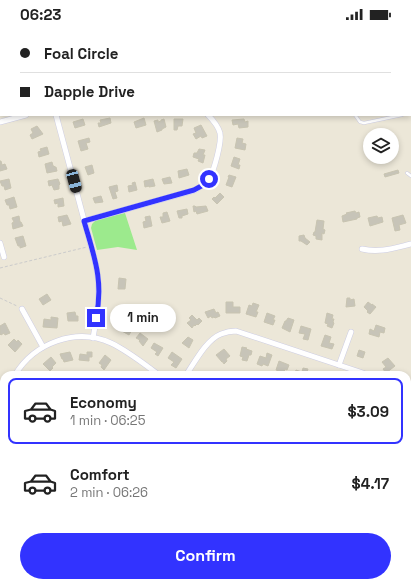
<!DOCTYPE html>
<meta charset="utf-8">
<style>
:root{--surface:#fff;--page:#f2f2f2;--text:#222;--muted:#767676;--line:#e0e0e0;--accent:#3233ff}
body{margin:0;font-family:"Space Grotesk",sans-serif;background:var(--page);color:var(--text);height:100vh;display:flex;flex-direction:column;font-size:15px;white-space:nowrap}
*{box-sizing:border-box;margin:0}
p{font-size:13px;color:var(--muted)}
.icon{flex:none;width:22px;height:22px;fill:none;stroke:currentColor;stroke-width:2;stroke-linecap:round;stroke-linejoin:round}
.map{position:relative;flex:1;overflow:hidden}
.drawer{position:absolute;left:0px;top:343px;width:411px;height:216px;display:flex;flex-direction:column;background:var(--surface);border-radius:12px 12px 0 0;box-shadow:0 2px 6px #0003}
.drawer>*{flex:none}
.guide{position:absolute;left:0px;top:0px;width:411px;height:88px;box-shadow:0 2px 6px #0003;display:grid;align-content:center;height:88px;padding:0 20px;background:var(--surface)}
.controls{position:absolute;left:363px;top:100px;display:grid;gap:8px}
.controls a{display:grid;place-items:center;width:36px;height:36px;border-radius:50%;background:var(--surface);box-shadow:0 2px 6px #0003;font-size:20px}
.end{position:absolute;width:18px;height:18px;margin:-9px;border:5px solid #3233ff;background:#fff;box-shadow:0 0 0 2px #fff}
.from{border-radius:50%}
.bubble{position:absolute;height:28px;border-radius:14px;background:var(--surface);box-shadow:0 2px 6px #0003;font-size:13px;font-weight:800;line-height:28px;text-align:center}
.car{position:absolute;width:12px;height:24px;margin:-12px -6px;border-radius:5px;box-shadow:0 0 3px 1px #0007;background:linear-gradient(#222 24%,#8ab4d8 0 40%,#222 0 76%,#8ab4d8 0 86%,#222 0)}
.guide b{display:flex;align-items:center;gap:14px;height:38px;font-size:15px}
.guide b+b{border-top:1px solid var(--line)}
.guide i{width:10px;height:10px;background:var(--text)}
ul{padding:7px 0 0;list-style:none}
li{display:flex;align-items:center;gap:12px;height:66px;margin:0 8px 6px;padding:0 12px;border:2px solid transparent;border-radius:8px}
li div{flex:1}
li b{display:block;font-size:15px}
li em{font-style:normal;font-weight:800}
li.active{border-color:var(--accent)}
li>.icon{width:36px;height:36px;stroke-width:1.5}
.primary-button{display:flex;gap:8px;margin-top:auto;padding:8px 20px}
.primary-button a{flex:1;height:46px;border-radius:24px;background:var(--accent);color:#fff;font-size:16px;font-weight:800;line-height:46px;text-align:center}
.status{display:flex;justify-content:space-between;align-items:center;height:28px;padding:0 20px;background:var(--surface);direction:ltr}
.status svg{height:11px;fill:currentColor}
.map>svg:first-child{display:block}
.green{fill:#9cea8d}
.building{fill:#c7c4b8;stroke:#c8c4b1}
.lines{fill:none;stroke-linecap:round;stroke-linejoin:round}
.service-casing{stroke:#cdcde3;stroke-width:3.5}
.minor-casing{stroke:#cdcde3;stroke-width:6}
.path{stroke:#cbcbcb;stroke-width:1;stroke-dasharray:3 2;stroke-linecap:butt}
.service{stroke:#fff;stroke-width:2.5}
.minor{stroke:#fff;stroke-width:5}
.route{stroke:#3233ff;stroke-width:5}
</style>
<div class="status"><b>06:23</b><svg viewBox="0 0 49 12"><path d="M0 12V9h3v3zM5 12V6h3v6zM10 12V3h3v9zM15 12V0h3v12zM26 1h20v11H26zM47 4h2v5h-2z"/></svg></div>
<div class="map">
<svg width="411" height="559" viewBox="0 0 411 559">
<rect width="100%" height="100%" fill="#ece7d8"/>
<g class="green">
<path d="M125,185l12,37 -19,-3 -21,3 -6,-22 1,-4 4,-4z"/>
<path d="M66,555h90l2,4h-90z"/>
</g>
<g class="building">
<path d="M110,90l1,5 -12,4 -1,-4h3l-1,-3z"/>
<path d="M144,90l2,7 -10,3 -2,-6z"/>
<path d="M83,91l2,6 -10,3 -2,-6z"/>
<path d="M164,91l2,8 -4,2v1l-5,2 -3,-11 4,-1v2l3,-1v-1z"/>
<path d="M174,91h9l-1,7h-4l-1,4h-3z"/>
<path d="M244,91l1,3 3,-1v6l-9,1 -1,-4 -5,1 -1,-5z"/>
<path d="M201,97l6,11 -5,2 -1,-2 -5,3 -3,-5 3,-1 -2,-5z"/>
<path d="M37,98l6,8 -11,5 -2,-4 3,-2 -2,-4z"/>
<path d="M89,110l1,4 -4,1 2,6 -7,2 -3,-10z"/>
<path d="M237,110l6,1 -1,4 4,1 -1,6 -10,-2z"/>
<path d="M47,119l2,7 -10,3 -1,-5 3,-1 -1,-2z"/>
<path d="M199,121l6,1 -2,5h2l-2,8 -5,-2 1,-2 -6,-2 1,-4h3z"/>
<path d="M234,129l6,2 -2,6h2l-1,4 -8,-3z"/>
<path d="M0,133h1l1,4 3,-1 2,5 -7,2z"/>
<path d="M52,134l1,4h1l1,1h1l1,4 -10,2 -2,-9z"/>
<path d="M92,137l2,8 -6,2 -3,-8z"/>
<path d="M187,141l2,6 -10,3 -1,-7z"/>
<path d="M398,142l1,3 -14,4 -1,-3z"/>
<path d="M229,147l7,2 -4,10 -6,-2 3,-8h-1z"/>
<path d="M170,149l2,6 -8,1 -2,-5z"/>
<path d="M9,151l2,9 -6,2 -1,-4h-2l-2,-5z"/>
<path d="M58,151l2,5 -1,1v4l-5,1 -2,-5 -3,1 -1,-5z"/>
<path d="M153,151l2,7 -6,1v-1l-4,1 -1,-6z"/>
<path d="M135,154l2,8 -8,2 -1,-6 5,-1 -1,-2z"/>
<path d="M117,157l1,6 -3,1 2,6 -4,1 -4,-12z"/>
<path d="M220,165l4,4 -7,7 -5,-5 2,-2 1,1z"/>
<path d="M101,168l2,6 -8,1 -2,-5z"/>
<path d="M14,169l3,10 -7,2 -1,-4h-2l-2,-5z"/>
<path d="M63,170l1,8 -6,1v-4l-3,1 -1,-4z"/>
<path d="M193,178h2l1,1 10,-1 2,5 -11,3 -1,-3 -2,1z"/>
<path d="M187,181l1,5 -6,2v2h-3l-2,-7z"/>
<path d="M355,183l1,2 3,-1 1,5 -3,1v1l-14,3 -1,-6 5,-2 -1,-1z"/>
<path d="M167,184l3,9 -8,2 -2,-6h3v-4z"/>
<path d="M67,187l4,9 -8,2 -1,-5 -3,1 -1,-5z"/>
<path d="M403,187l3,8 -7,2 1,5 -5,1 -3,-13z"/>
<path d="M19,188l1,6h1l2,4 -10,3 -1,-6 2,-1 -2,-4z"/>
<path d="M150,188l2,10 -8,2 -1,-6 3,-1 -1,-4z"/>
<path d="M377,188l1,2 4,-1 1,5 -13,4 -2,-8z"/>
<path d="M317,192l7,1 -1,8 2,1 -1,4 -2,-1v7l-6,-1v-3l-3,-1 1,-3h1z"/>
<path d="M304,207l1,3 5,4 -3,3 -6,-4h-2v-5z"/>
<path d="M23,208l3,10 -6,2v-2h-2l-3,-8z"/>
<path d="M119,250l7,1 -1,10h-7z"/>
<path d="M47,266l4,6 -8,5 -4,-6z"/>
<path d="M347,270h3v2l4,-1 1,7 -9,1z"/>
<path d="M226,274h7v5h7v6h-14z"/>
<path d="M368,274l4,3v-1l4,3 -6,7 -3,-2 1,-1 -4,-4z"/>
<path d="M253,275l6,2 -3,7h2l-2,5 -10,-3 3,-9 3,1z"/>
<path d="M214,281l2,4 2,-1 2,4 -5,2 -1,-1 -2,1 -1,-2 -3,2 -3,-6z"/>
<path d="M75,284l1,4h2v5h-10l-1,-8z"/>
<path d="M267,285l8,3 -2,4h2l-2,5 -9,-3z"/>
<path d="M327,285l6,2 -1,4h2l-1,3 1,1 -2,5 -5,-2 1,-2 -3,-1z"/>
<path d="M192,287l5,5 2,-2 3,3 -4,4 -1,-1 -2,2 -1,-1 -2,3 -5,-5 4,-3 -2,-2z"/>
<path d="M51,289l7,1 -1,10 -14,-1 1,-8 7,1z"/>
<path d="M288,290l6,2 -4,12 -8,-4 3,-7h1z"/>
<path d="M5,295l5,10 -5,2 -1,-2 -3,2 -1,-1v-8z"/>
<path d="M126,295l7,5 -4,7 -9,-5 3,-4 1,1z"/>
<path d="M376,297l9,3 -1,5 -4,-1 -1,5 -10,-3 1,-5 4,2z"/>
<path d="M301,298l10,3 -3,11 -5,-1 2,-5 -6,-1z"/>
<path d="M140,305l8,6 -5,7 -4,-5 1,-1 -4,-2z"/>
<path d="M325,307l6,2 -2,6 5,1 -2,5 -11,-3z"/>
<path d="M188,309l5,3 -4,8 -7,-5z"/>
<path d="M14,311l3,3 1,-2 4,4 -7,8 -7,-7z"/>
<path d="M154,315l9,5 -5,8 -3,-2 2,-2 -6,-4z"/>
<path d="M242,319l5,1 -1,1 6,2 -1,4h-2l-2,6 -5,-1 1,-3 -3,-1z"/>
<path d="M224,321l6,7 -4,3 1,2 -3,3 -1,-2h-1l-6,-7z"/>
<path d="M359,322l6,2 -2,6 -6,-2z"/>
<path d="M70,324l3,8 -9,2 -1,-3h-1l-2,-5z"/>
<path d="M87,324h5v5h-3v4l-10,-1 1,-6 7,1z"/>
<path d="M172,324l10,7 -6,9 -5,-3 3,-3 -6,-4z"/>
<path d="M267,325l5,2 -4,11 -5,-2 -1,2 -5,-2 3,-8 6,2z"/>
<path d="M105,327l6,5 -7,10 -3,-3 1,-2 -3,-2z"/>
<path d="M51,329l5,6 -4,4 1,1 -3,3 -7,-7z"/>
<path d="M388,330l7,8 -9,7 -3,-4 3,-2 -4,-5z"/>
<path d="M279,333l10,4 -2,5 -2,-1 -2,6 -5,-1 1,-3 -3,-1z"/>
<path d="M303,340l5,1 -2,6h-12l2,-5 6,2z"/>
</g>
<g class="lines">
<defs>
<g id="service">
<path d="M410,85h1"/>
<path d="M355,87l5,7 4,1 38,-8"/>
<path d="M407,145l4,3"/>
</g>
<g id="minor">
<path d="M78,0l3,1"/>
<path d="M68,1v-1"/>
<path d="M167,1l3,-1"/>
<path d="M56,87l39,146c7,29 3,48 -2,77"/>
<path d="M0,94l26,-7"/>
<path d="M84,193l111,-31c5,-3 10,-6 14,-11 5,-8 13,-37 11,-46 -2,-7 -7,-13 -12,-18"/>
<path d="M0,215l4,14"/>
<path d="M362,221c18,4 32,-1 49,-5"/>
<path d="M22,281l21,38"/>
<path d="M339,337l12,-33"/>
<path d="M15,347c19,-32 61,-48 96,-32 17,8 33,21 48,32"/>
<path d="M186,347c9,-13 20,-35 35,-41 5,-2 10,-3 15,-3l127,42 4,2"/>
<path d="M0,358l4,2"/>
<path d="M407,392l4,-1"/>
<path d="M0,425l4,-1"/>
<path d="M407,494l4,-1"/>
<path d="M0,507l4,-1"/>
<path d="M197,555l1,4"/>
<path d="M312,555l1,4"/>
<path d="M55,559l6,-4"/>
</g>
</defs>
<use href="#service" class="service-casing"/>
<use href="#minor" class="minor-casing"/>
<g class="path">
<path d="M0,240l87,-21"/>
<path d="M0,270l17,8"/>
<path d="M407,455l4,-1"/>
<path d="M259,559l3,-4"/>
</g>
<use href="#service" class="service"/>
<use href="#minor" class="minor"/>
</g>
<g class="lines">
<path class="route" d="M96,290c8,-37 -2,-62 -12,-97l110,-31 11,-6 4,-5"/>
</g>
</svg>
<div class="controls">
<a><svg class="icon" aria-label="layers" viewBox="0 0 24 24"><path d="M12 4l9 5-9 5-9-5zM3 14l9 5 9-5"/></svg></a>
</div>
<i class="end from" style="left:209px;top:151px"></i>
<i class="end" style="left:96px;top:290px"></i>
<div class="bubble" style="left:110px;top:276px;width:66px">1 min</div>
<i class="car" style="left:74px;top:153px;rotate:165deg"></i>
<div class="guide">
<b><i class="from"></i>Foal Circle</b>
<b><i></i>Dapple Drive</b>
</div>
<section class="drawer">
<ul>
<li class="active"><svg class="icon" aria-label="car" viewBox="0 0 24 24"><path d="M5 17H2v-5l4-1 3-4h7l3 4 3 1v5h-3M9 17h6M6 11h13"/><circle cx="7" cy="17" r="2"/><circle cx="17" cy="17" r="2"/></svg><div><b>Economy</b><p>1 min · 06:25</p></div><em>$3.09</em></li>
<li><svg class="icon" aria-label="car" viewBox="0 0 24 24"><path d="M5 17H2v-5l4-1 3-4h7l3 4 3 1v5h-3M9 17h6M6 11h13"/><circle cx="7" cy="17" r="2"/><circle cx="17" cy="17" r="2"/></svg><div><b>Comfort</b><p>2 min · 06:26</p></div><em>$4.17</em></li>
</ul>
<div class="primary-button"><a>Confirm</a></div>
</section>
</div>
